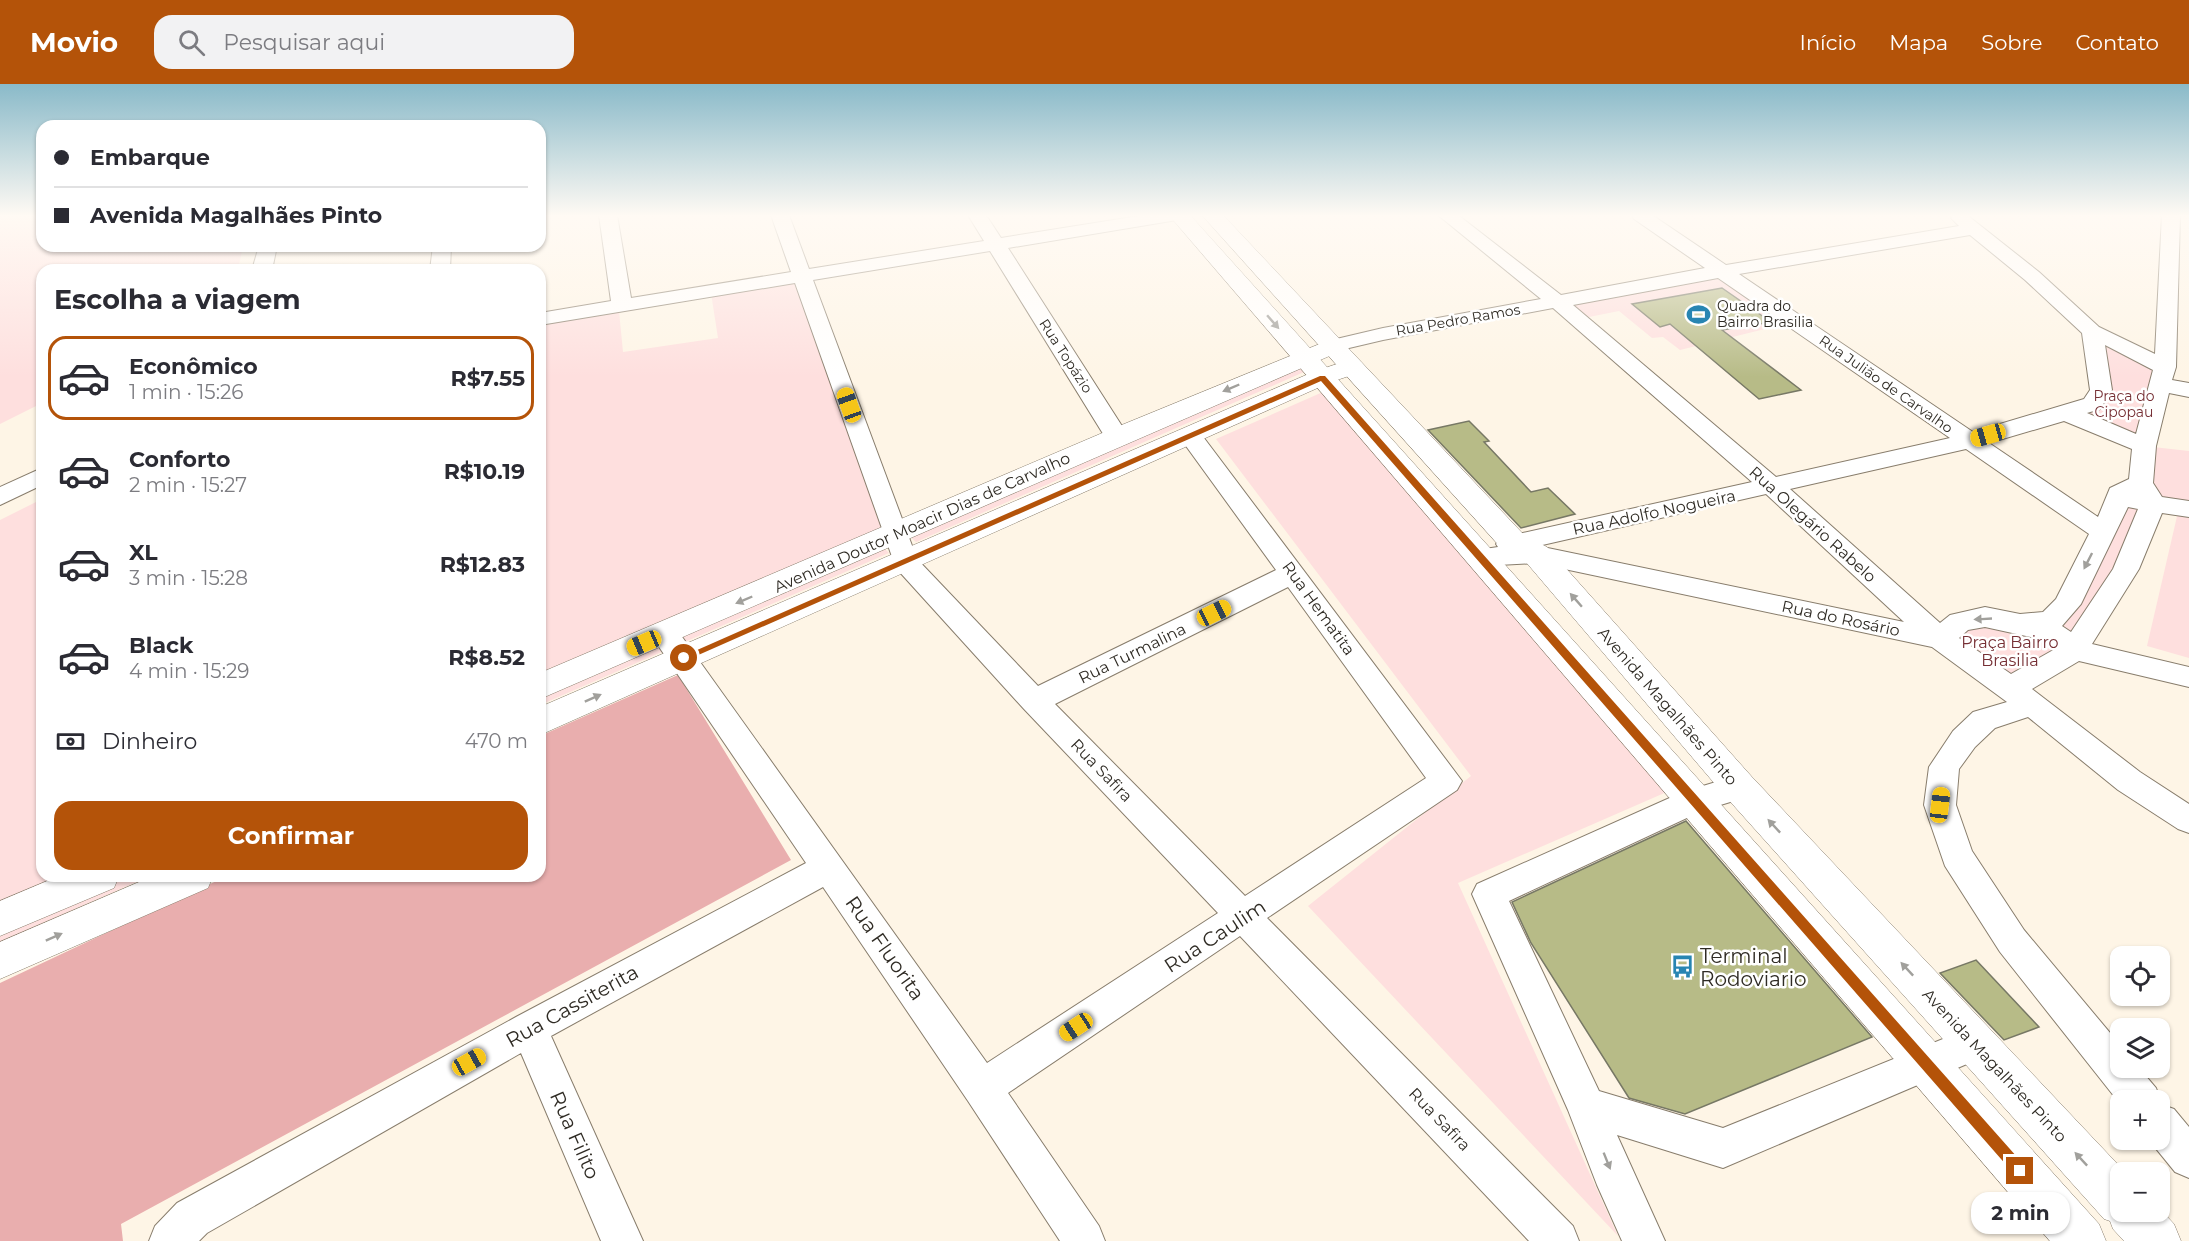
<!DOCTYPE html>
<html lang="pt">
<meta charset="utf-8">
<style>
:root{--surface:#fff;--page:#f2f2f3;--text:#2b2b33;--muted:#7c7c81;--line:#e1e1e2;--accent:#b45309}
body{margin:0;font-family:Montserrat,sans-serif;background:var(--page);color:var(--text);height:100vh;display:flex;flex-direction:column;font-size:22px;white-space:nowrap}
*{box-sizing:border-box;margin:0}
p{font-size:20px;color:var(--muted)}
.icon{flex:none;width:33px;height:33px;fill:none;stroke:currentColor;stroke-width:2;stroke-linecap:round;stroke-linejoin:round}
.map{position:relative;flex:1;overflow:hidden}
.side{position:absolute;left:36px;top:180px;width:510px;height:618px;display:flex;flex-direction:column;background:var(--surface);border-radius:18px;box-shadow:0 2px 4px #0004}
.side>*{flex:none}
.guide{position:absolute;left:36px;top:36px;width:510px;height:132px;border-radius:18px;box-shadow:0 2px 4px #0004;display:grid;align-content:center;height:132px;padding:0 18px;background:var(--surface)}
.tools{position:absolute;left:2110px;top:862px;display:grid;gap:12px}
.tools a{display:grid;place-items:center;width:60px;height:60px;border-radius:12px;background:var(--surface);box-shadow:0 2px 4px #0004;font-size:30px}
.end{position:absolute;width:27px;height:27px;margin:-14px;border:8px solid #b45309;background:#fff;box-shadow:0 0 0 3px #fff}
.from{border-radius:50%}
.bubble{position:absolute;height:42px;border-radius:18px;background:var(--surface);box-shadow:0 2px 4px #0004;font-size:20px;font-weight:700;line-height:42px;text-align:center}
.car{position:absolute;width:18px;height:36px;margin:-18px -9px;border-radius:8px;box-shadow:0 0 4px 2px #0007;background:linear-gradient(#f5c518 24%,#345 0 40%,#f5c518 0 76%,#345 0 86%,#f5c518 0)}
.guide b{display:flex;align-items:center;gap:21px;height:57px;font-size:22px}
.guide b+b{border-top:2px solid var(--line)}
.guide i{width:15px;height:15px;background:var(--text)}
ul{padding:0;list-style:none}
li{display:flex;align-items:center;gap:18px;height:84px;margin:0 12px 9px;padding:0 6px;border:3px solid transparent;border-radius:18px}
li div{flex:1}
li b{display:block;font-size:22px}
li em{font-style:normal;font-weight:700}
li.on{border-color:var(--accent)}
li>.icon{width:54px;height:54px;stroke-width:1.5}
h2{padding:0 18px;font-size:27px;line-height:72px}
.pay{display:flex;align-items:center;gap:15px;height:66px;padding:0 18px;font-size:22px}
.pay p{margin-inline-start:auto}
.button{display:flex;gap:12px;margin-top:auto;padding:12px 18px}
.button a{flex:1;height:69px;border-radius:18px;background:var(--accent);color:#fff;font-size:24px;font-weight:700;line-height:69px;text-align:center}
header{display:flex;align-items:center;gap:36px;box-sizing:border-box;height:84px;padding:0 30px;background:var(--accent);color:#fff}
header strong{font-size:28px}
nav{display:flex;gap:33px;margin-inline-start:auto;font-size:21px}
.search{width:420px;height:54px;background:var(--page);display:flex;align-items:center;gap:15px;box-sizing:border-box;padding:0 21px;border-radius:18px;color:var(--muted);font-size:22px}
.map>svg:first-child{display:block}
.green{fill:#fedfde}
.forest{fill:#e9aeae}
.building{fill:#b7bb87;stroke:#777865;stroke-width:1.5}
.lines{fill:none;stroke-linecap:round;stroke-linejoin:round}
.minor-casing{stroke:#887d6c;stroke-width:2}
.tertiary-casing{stroke:#887d6c;stroke-width:1}
.secondary-casing{stroke:#887d6c;stroke-width:1}
.minor{fill:#fff;fill-rule:evenodd}
.tertiary{fill:#fff;fill-rule:evenodd}
.secondary{fill:#fff;fill-rule:evenodd}
.oneway{fill:#a1a09c}
.route{fill:#b45309}
.labels{text-anchor:middle;stroke-width:5;stroke-linejoin:round;paint-order:stroke}
.far-poi-label{font-size:14px;fill:#2f2b24;stroke:#fff;text-anchor:start}
.far-street-label{font-size:14px;fill:#2f2b24;stroke:#fff}
.far-park-label{font-size:14px;fill:#762f34;stroke:#fff}
.street-label{font-size:16px;fill:#2f2b24;stroke:#fff}
.park-label{font-size:16px;fill:#762f34;stroke:#fff}
.near-street-label{font-size:20px;fill:#2f2b24;stroke:#fff}
.near-poi-label{font-size:20px;fill:#2f2b24;stroke:#fff;text-anchor:start}
</style>
<header>
<strong>Movio</strong>
<div class="search"><svg class="icon" aria-label="search" viewBox="0 0 24 24"><circle cx="10" cy="10" r="6"/><path d="M15 15l6 6"/></svg>Pesquisar aqui</div>
<nav><a>Início</a><a>Mapa</a><a>Sobre</a><a>Contato</a></nav>
</header>
<div class="map">
<svg width="2189" height="1157" viewBox="0 0 2189 1157">
<rect width="100%" height="100%" fill="#fef5e6"/>
<g class="green">
<path d="M0,131h42v31h201l-5,24h-196v133l-42,21z"/>
<path d="M1722,193l67,46 -109,27 -17,-13 -11,1 -33,-27 -30,6 -19,-13z"/>
<path d="M794,195l92,248 -346,154v-356l79,-14 4,41 95,-14 -7,-45z"/>
<path d="M2092,247l73,36 -21,79 45,5v58l-36,-7 -9,-56 -78,-33 28,-12z"/>
<path d="M1297,281l7,7 -388,170 -10,-9z"/>
<path d="M1332,304l337,403 -211,92 160,353 -310,-330 163,-130 -255,-337z"/>
<path d="M42,415v377h38l-80,34v-390z"/>
<path d="M2123,418l24,2 -13,37 -64,103 -15,-20z"/>
<path d="M2178,428l11,2v144l-42,-12z"/>
<path d="M882,462l7,7 -349,152v-10z"/>
<path d="M1985,533l91,33 -64,40 -72,-51z"/>
<path d="M123,792h27l-150,66v-12z"/>
</g>
<path class="forest" d="M678,591l113,185 -670,364 2,17h-123v-258l227,-107h313v-140z"/>
<g class="building">
<path d="M1722,204l49,34 -49,8 79,60 -42,9 -89,-75 -10,3 -28,-23z"/>
<path d="M1469,337l20,20 -5,1 47,50 17,-4 27,26 -54,14 -93,-98z"/>
<path d="M1686,737l186,216 -187,77 -56,-16 -98,-155 -19,-41z"/>
<path d="M1976,876l63,67 -35,13 -64,-67z"/>
</g>
<g class="lines">
<defs>
<g id="minor">
<path d="M599,131h18l14,83 160,-26 -20,-57h18l20,54 175,-28 -16,-26h18l15,23 144,-23h41l-3,4 -6,1 -169,28 121,189 -4,5 -8,2 -8,-2 -4,-5 -115,-186 -177,29 104,279 121,127 238,-116 -98,-135 4,-5 8,-2 8,2 264,351 -5,9 -190,128 306,308 6,15h-50l-289,-305 -232,157 91,133 6,15h-45l-92,-140 -145,-214 -272,149 92,205h-42l-80,-188 -314,180 -8,8h-50l6,-15 22,-23 339,-186 290,-154 -151,-222 -4,-7 4,-7 10,-3 10,3 312,436 231,-150 -194,-204 -128,-141 -101,-285 -255,42v-12l71,-12zM1288,503l138,191 -181,118 -190,-192z"/>
<path d="M1438,131h20l103,80 144,-27 -71,-49 -3,-4h21l74,50 233,-39 -8,-8 2,-3h14l72,57 60,55 56,27 7,-139h18l-4,152 -4,13 17,3v14l-20,-4 -13,53 -3,37 9,14 27,4v16l-27,-4 -23,56 -47,75 97,23v20l-110,-26 -47,28 108,83 49,32v29l-11,-4 -60,-39 -90,-73 -33,11 -20,19 -16,22 -3,36 16,46 52,79 97,116v22h18l17,20 5,13 -1,3 14,5 15,18v51l-14,-6 -26,-32h11v-39h-39v4l-121,-153 -55,-86 -21,-61 5,-38 24,-36 20,-19 34,-10 -75,-55 -396,-84 -56,3 -9,-3 -4,-6 4,-6 27,-4 -2,-3 4,-6 252,-56 -199,-174 -170,32 -51,12 -8,-1 -3,-5 3,-5 8,-1 51,-12 158,-29zM1970,151l55,45 57,53 8,57 -6,9 -111,33 -234,-158zM1718,194l232,160 -174,39 -203,-172zM2105,261l48,25 -17,64 -49,-21 13,-4 12,-19zM2064,337l68,28 -3,30 -19,9 -12,29 -109,-74zM1966,365l123,85 -33,65 -13,13 -23,2 -35,-7 -35,8 -10,8 -150,-134zM1766,410l138,128 -366,-76zM2128,423l10,2 -25,60 -42,63 -9,-6 19,-22zM1985,543l55,12 15,10 -44,25 -52,-36 9,-8z"/>
<path d="M259,162h18l-5,24h-20z"/>
<path d="M433,162h18l-1,24h-20z"/>
<path d="M42,384v17l-42,20v-18z"/>
<path d="M1739,691l11,3 5,9 -5,9 -46,14 -195,91 90,190 124,37 252,-102 13,5 6,12 -6,12 -265,113 -106,-33 48,106h-43l-25,-56 -29,-75 -96,-216 5,-10 206,-92z"/>
</g>
<g id="tertiary">
<path d="M1332,255l9,2 3,5 -3,5 -801,348v-26l567,-242z"/>
<path d="M1352,275l9,3 4,5 -4,5 -30,10 -791,353v-28l773,-335z"/>
<path d="M59,792h60l-5,12 -114,48v-35z"/>
<path d="M153,792h60l-5,12 -208,91v-37z"/>
</g>
<g id="secondary">
<path d="M1169,131h21l909,1009 7,17h-56z"/>
<path d="M1202,131h21l302,321 22,11 205,230 374,396h-5v39h39v-3l14,15 7,17h-57l-11,-12 -3,-8 -6,-2 -378,-422 -201,-236 -22,-11z"/>
</g>
</defs>
<use href="#minor" class="minor-casing"/>
<use href="#tertiary" class="tertiary-casing"/>
<use href="#secondary" class="secondary-casing"/>
<use href="#minor" class="minor"/>
<use href="#tertiary" class="tertiary"/>
<use href="#secondary" class="secondary"/>
</g>
<defs><path id="oneway-solid" d="M-6-.8H1V-3.2L6.5 0L1 3.2V.8H-6Z" transform="scale(1.5)"/></defs>
<g class="oneway">
<use href="#oneway-solid" transform="translate(1273 238) rotate(49)"/>
<use href="#oneway-solid" transform="translate(1231 304) rotate(157)"/>
<use href="#oneway-solid" transform="translate(2088 477) rotate(117)"/>
<use href="#oneway-solid" transform="translate(744 516) rotate(157)"/>
<use href="#oneway-solid" transform="translate(1576 516) rotate(-131)"/>
<use href="#oneway-solid" transform="translate(1983 535) rotate(177)"/>
<use href="#oneway-solid" transform="translate(593 614) rotate(-24)"/>
<use href="#oneway-solid" transform="translate(1774 742) rotate(-133)"/>
<use href="#oneway-solid" transform="translate(54 853) rotate(-24)"/>
<use href="#oneway-solid" transform="translate(1907 885) rotate(-133)"/>
<use href="#oneway-solid" transform="translate(2081 1075) rotate(-133)"/>
<use href="#oneway-solid" transform="translate(1607 1077) rotate(68)"/>
</g>
<linearGradient id="sky" x2="0" y2="1"><stop stop-color="#8abac9"/><stop offset="0.45" stop-color="#fffaf4"/><stop offset="1" stop-color="#fffaf4" stop-opacity="0"/></linearGradient>
<rect width="2189" height="293" fill="url(#sky)"/>
<path class="route" d="M1320,292h5l700,790 2,5 -2,4 -5,2 -5,-2 -694,-794 -634,279 -3,1 -5,-3z"/>
<defs>
<symbol id="stadium-bare" viewBox="-9 -9 18 18"><path d="M0-5a6.5 5 0 1 0 0 10a6.5 5 0 1 0 0-10ZM-3.5-1.8h7v3.6h-7Z" fill="#2885b2" stroke="#fff" stroke-width="2.5" paint-order="stroke"/></symbol>
<symbol id="bus-bare" viewBox="-9 -9 18 18"><path d="M-5-6H5V4H4V6H2V4H-2V6H-4V4H-5ZM-3.5-4V0h7V-4ZM-3.5 1.2v1.5H-2V1.2ZM2 1.2v1.5H3.5V1.2Z" fill="#2885b2" stroke="#fff" stroke-width="2.5" paint-order="stroke"/></symbol>
</defs>
<g fill-rule="evenodd">
<use href="#stadium-bare" x="1682" y="214" width="33" height="33"/>
<use href="#bus-bare" x="1666" y="866" width="33" height="33"/>
</g>
<g class="labels">
<g class="far-poi-label">
<text x="1717" y="227">Quadra do<tspan x="1717" dy="16">Bairro Brasilia</tspan></text>
</g>
<g class="far-street-label">
<text transform="translate(1458 236) rotate(-10)" y="5">Rua Pedro Ramos</text>
<text transform="translate(1066 272) rotate(57)" y="5">Rua Topázio</text>
<text transform="translate(1886 300) rotate(35)" y="5">Rua Julião de Carvalho</text>
</g>
<g class="far-park-label">
<text x="2124" y="317">Praça do<tspan x="2124" dy="16">Cipopau</tspan></text>
</g>
<g class="street-label">
<text transform="translate(1654 428) rotate(-12)" y="6">Rua Adolfo Nogueira</text>
<text transform="translate(922 438) rotate(-24)" y="6">Avenida Doutor Moacir Dias de Carvalho</text>
<text transform="translate(1813 440) rotate(42)" y="6">Rua Olegário Rabelo</text>
<text transform="translate(1319 524) rotate(54)" y="6">Rua Hematita</text>
<text transform="translate(1841 534) rotate(12)" y="6">Rua do Rosário</text>
<text transform="translate(1132 569) rotate(-26)" y="6">Rua Turmalina</text>
<text transform="translate(1668 622) rotate(49)" y="6">Avenida Magalhães Pinto</text>
<text transform="translate(1102 686) rotate(46)" y="6">Rua Safira</text>
<text transform="translate(1995 981) rotate(47)" y="6">Avenida Magalhães Pinto</text>
<text transform="translate(1440 1035) rotate(46)" y="6">Rua Safira</text>
</g>
<g class="park-label">
<text x="2010" y="564">Praça Bairro<tspan x="2010" dy="18">Brasilia</tspan></text>
</g>
<g class="near-street-label">
<text transform="translate(1215 852) rotate(-33)" y="7">Rua Caulim</text>
<text transform="translate(885 864) rotate(55)" y="7">Rua Fluorita</text>
<text transform="translate(572 922) rotate(-29)" y="7">Rua Cassiterita</text>
<text transform="translate(575 1051) rotate(66)" y="7">Rua Filito</text>
</g>
<g class="near-poi-label">
<text x="1700" y="879">Terminal<tspan x="1700" dy="23">Rodoviario</tspan></text>
</g>
</g>
</svg>
<div class="tools">
<a><svg class="icon" aria-label="locate" viewBox="0 0 24 24"><circle cx="12" cy="12" r="6"/><path d="M12 2v4M12 18v4M2 12h4M18 12h4"/></svg></a>
<a><svg class="icon" aria-label="layers" viewBox="0 0 24 24"><path d="M12 4l9 5-9 5-9-5zM3 14l9 5 9-5"/></svg></a>
<a>+</a>
<a>−</a>
</div>
<i class="end from" style="left:684px;top:574px"></i>
<i class="end" style="left:2020px;top:1087px"></i>
<div class="bubble" style="left:1971px;top:1108px;width:99px">2 min</div>
<i class="car" style="left:849px;top:321px;rotate:340deg"></i>
<i class="car" style="left:1988px;top:351px;rotate:254deg"></i>
<i class="car" style="left:1214px;top:529px;rotate:64deg"></i>
<i class="car" style="left:644px;top:559px;rotate:247deg"></i>
<i class="car" style="left:1940px;top:721px;rotate:7deg"></i>
<i class="car" style="left:1076px;top:943px;rotate:237deg"></i>
<i class="car" style="left:469px;top:978px;rotate:61deg"></i>
<div class="guide">
<b><i class="from"></i>Embarque</b>
<b><i></i>Avenida Magalhães Pinto</b>
</div>
<section class="side">
<h2>Escolha a viagem</h2>
<ul>
<li class="on"><svg class="icon" aria-label="car" viewBox="0 0 24 24"><path d="M5 17H2v-5l4-1 3-4h7l3 4 3 1v5h-3M9 17h6M6 11h13"/><circle cx="7" cy="17" r="2"/><circle cx="17" cy="17" r="2"/></svg><div><b>Econômico</b><p>1 min · 15:26</p></div><em>R$7.55</em></li>
<li><svg class="icon" aria-label="car" viewBox="0 0 24 24"><path d="M5 17H2v-5l4-1 3-4h7l3 4 3 1v5h-3M9 17h6M6 11h13"/><circle cx="7" cy="17" r="2"/><circle cx="17" cy="17" r="2"/></svg><div><b>Conforto</b><p>2 min · 15:27</p></div><em>R$10.19</em></li>
<li><svg class="icon" aria-label="car" viewBox="0 0 24 24"><path d="M5 17H2v-5l4-1 3-4h7l3 4 3 1v5h-3M9 17h6M6 11h13"/><circle cx="7" cy="17" r="2"/><circle cx="17" cy="17" r="2"/></svg><div><b>XL</b><p>3 min · 15:28</p></div><em>R$12.83</em></li>
<li><svg class="icon" aria-label="car" viewBox="0 0 24 24"><path d="M5 17H2v-5l4-1 3-4h7l3 4 3 1v5h-3M9 17h6M6 11h13"/><circle cx="7" cy="17" r="2"/><circle cx="17" cy="17" r="2"/></svg><div><b>Black</b><p>4 min · 15:29</p></div><em>R$8.52</em></li>
</ul>
<div class="pay"><svg class="icon" aria-label="cash" viewBox="0 0 24 24"><path d="M3 7h18v10H3z"/><circle cx="12" cy="12" r="2"/></svg>Dinheiro<p>470 m</p></div>
<div class="button"><a>Confirmar</a></div>
</section>
</div>
